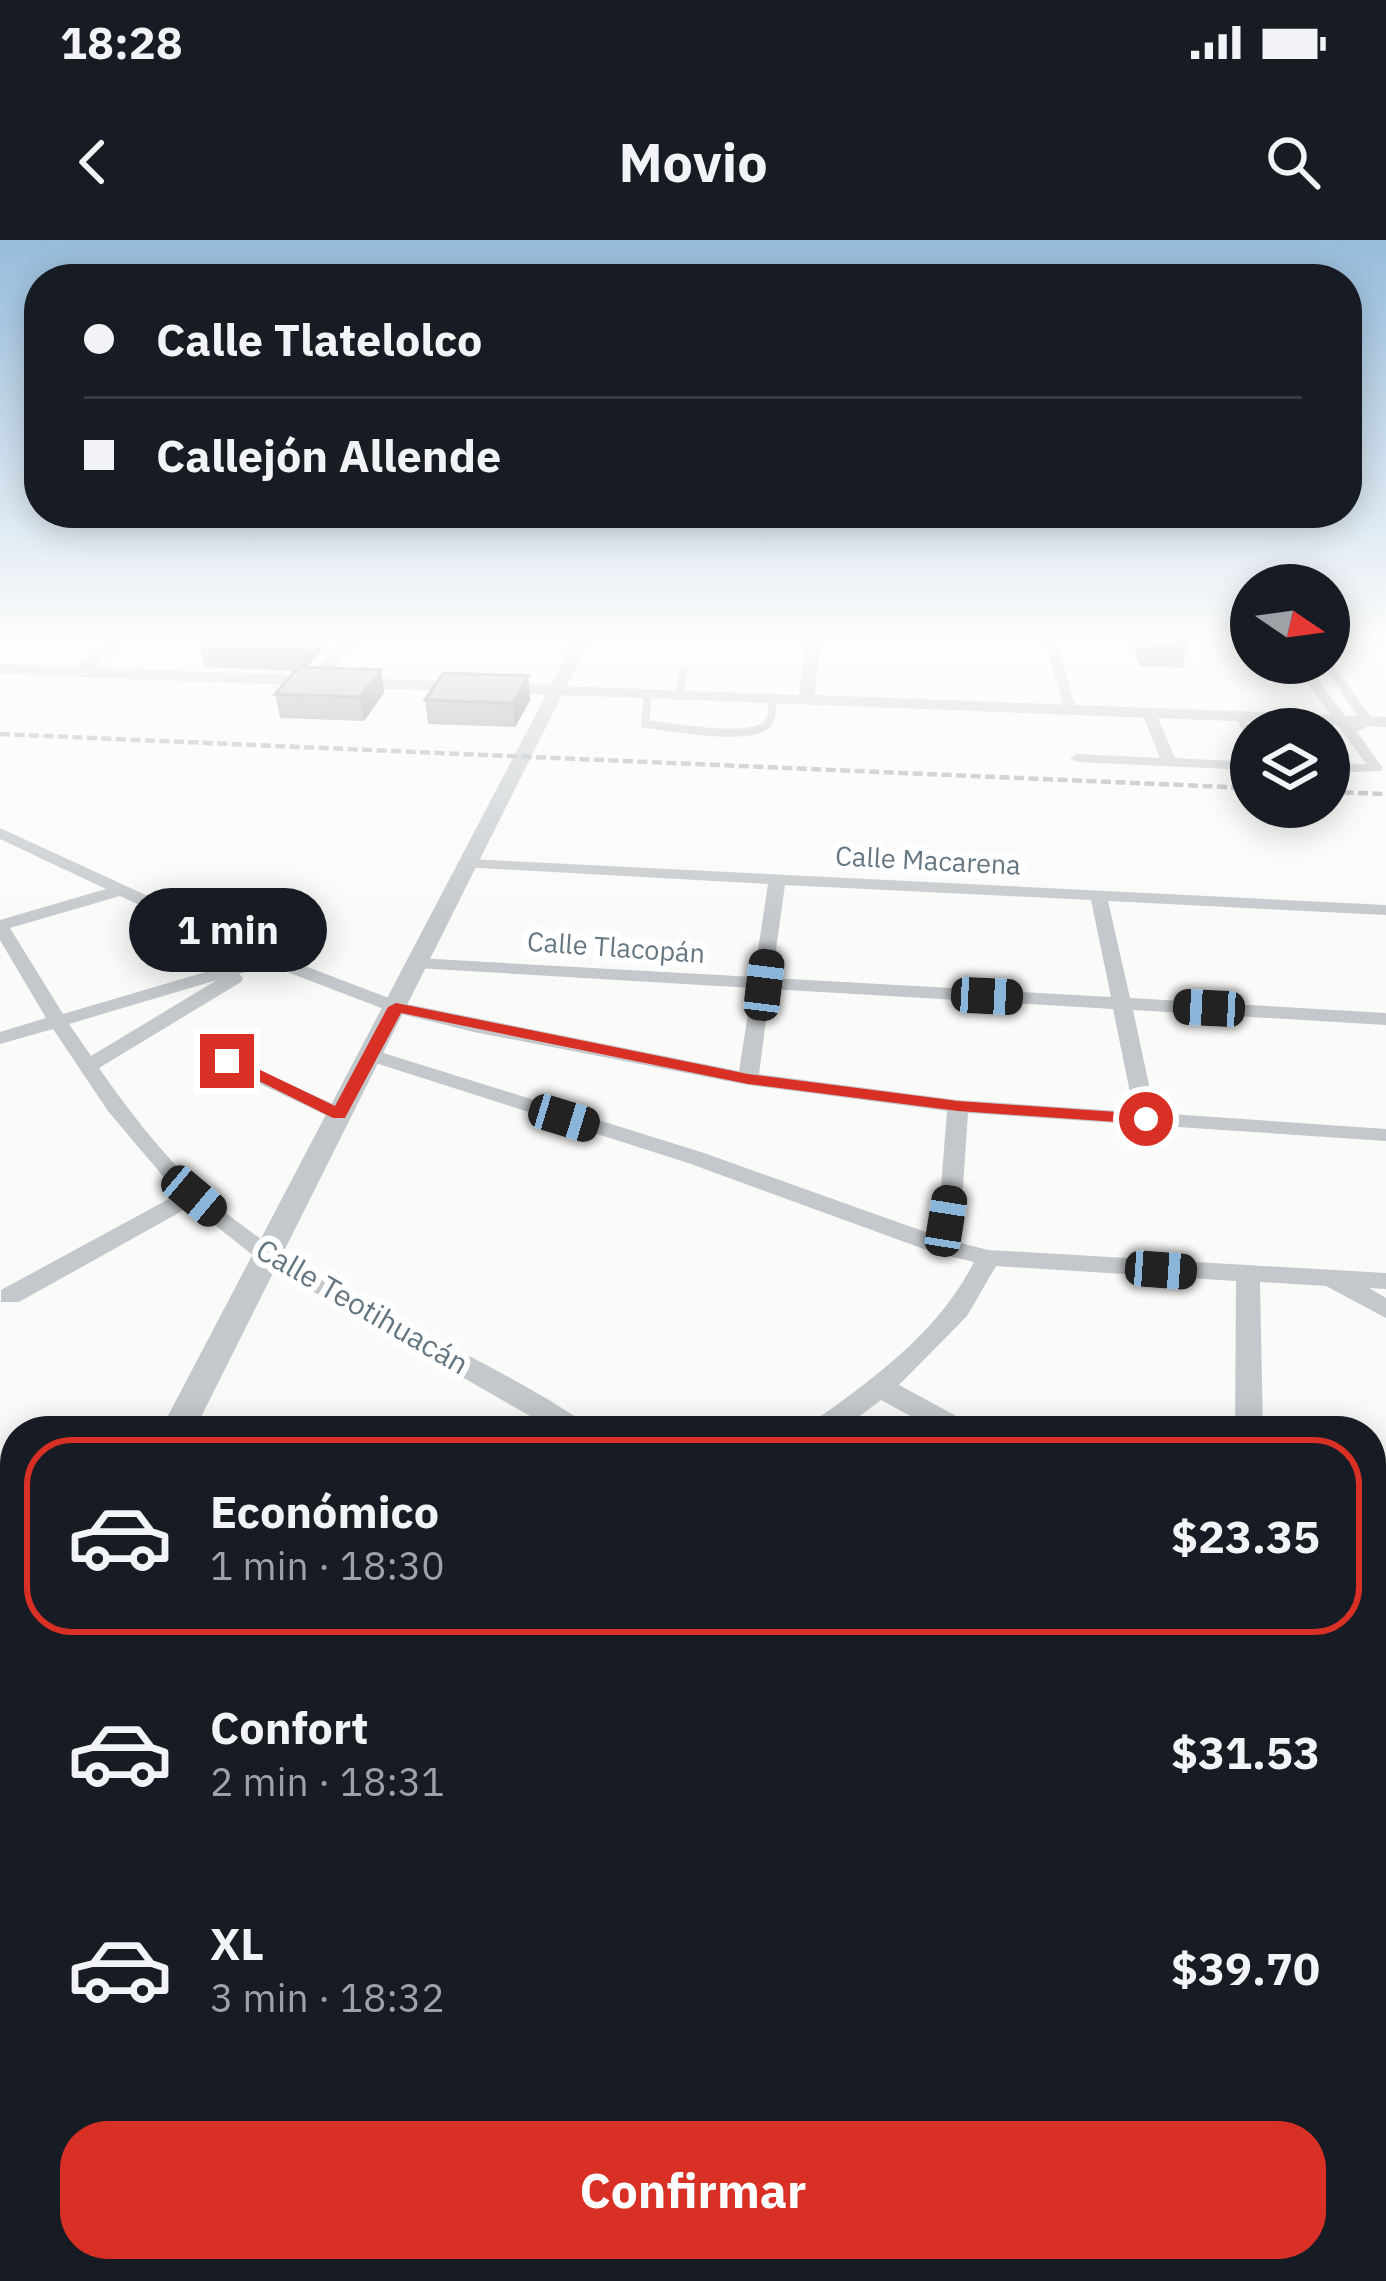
<!DOCTYPE html>
<html lang="es">
<meta charset="utf-8">
<style>
:root{--surface:#171b24;--page:#242831;--text:#f1f3f6;--muted:#9ea1a6;--line:#363941;--accent:#d93025}
body{margin:0;font-family:"IBM Plex Sans",sans-serif;background:var(--page);color:var(--text);height:100vh;display:flex;flex-direction:column;font-size:45px;white-space:nowrap}
*{box-sizing:border-box;margin:0}
p{font-size:39px;color:var(--muted)}
.icon{flex:none;width:66px;height:66px;fill:none;stroke:currentColor;stroke-width:2;stroke-linecap:round;stroke-linejoin:round}
.map{position:relative;flex:1;overflow:hidden}
.drawer{position:absolute;left:0px;top:1176px;width:1386px;height:867px;display:flex;flex-direction:column;background:var(--surface);border-radius:48px 48px 0 0;box-shadow:0 6px 30px #0003}
.drawer>*{flex:none}
.top-card{position:absolute;left:24px;top:24px;width:1338px;height:264px;border-radius:48px;box-shadow:0 6px 30px #0003;display:grid;align-content:center;height:264px;padding:0 60px;background:var(--surface)}
.needle{width:78px;rotate:103deg}
.tools{position:absolute;left:1230px;top:324px;display:grid;gap:24px}
.tools a{display:grid;place-items:center;width:120px;height:120px;border-radius:50%;background:var(--surface);box-shadow:0 6px 30px #0003;font-size:60px}
.end{position:absolute;width:54px;height:54px;margin:-27px;border:15px solid #d93025;background:#fff;box-shadow:0 0 0 6px #fff}
.from{border-radius:50%}
.bubble{position:absolute;height:84px;border-radius:42px;background:var(--surface);box-shadow:0 6px 30px #0003;font-size:39px;font-weight:700;line-height:84px;text-align:center}
.car{position:absolute;width:36px;height:72px;margin:-36px -18px;border-radius:15px;box-shadow:0 0 9px 3px #0007;background:linear-gradient(#222 24%,#8ab4d8 0 40%,#222 0 76%,#8ab4d8 0 86%,#222 0)}
.top-card b{display:flex;align-items:center;gap:42px;height:114px;font-size:45px}
.top-card b+b{border-top:3px solid var(--line)}
.top-card i{width:30px;height:30px;background:var(--text)}
ul{padding:21px 0 0;list-style:none}
li{display:flex;align-items:center;gap:36px;height:198px;margin:0 24px 18px;padding:0 36px;border:6px solid transparent;border-radius:48px}
li div{flex:1}
li b{display:block;font-size:45px}
li em{font-style:normal;font-weight:700}
li.active{border-color:var(--accent)}
li>.icon{width:108px;height:108px;stroke-width:1.5}
.primary-button{display:flex;gap:24px;margin-top:auto;padding:24px 60px}
.primary-button a{flex:1;height:138px;border-radius:48px;background:var(--accent);color:#fff;font-size:48px;font-weight:700;line-height:138px;text-align:center}
.status{display:flex;justify-content:space-between;align-items:center;height:84px;padding:0 60px;background:var(--surface);direction:ltr}
.status svg{height:33px;fill:currentColor}
header{display:flex;justify-content:space-between;align-items:center;height:156px;padding:0 60px;background:var(--surface);font-size:54px;font-weight:700}
.map>svg:first-child{display:block}
.lines{fill:none;stroke-linecap:round;stroke-linejoin:round}
.canal{fill:#bbc7cb;fill-rule:evenodd}
.secondary-casing{stroke:#b3babf;stroke-width:3}
.service{stroke:#c3c8cc;stroke-width:8}
.minor{fill:#c3c8cc;fill-rule:evenodd}
.tertiary{fill:#c3c8cc;fill-rule:evenodd}
.secondary{fill:#fff;fill-rule:evenodd}
.rail{stroke:#a2aab0;stroke-width:4.5;stroke-dasharray:10 4.5;stroke-linecap:butt}
.wall{fill:#929a9f}
.shaded-wall{fill:#777d82}
.building{fill:#aab3b9;stroke:#777d82;stroke-width:3}
.route{fill:#d93025}
.labels{text-anchor:middle;stroke-width:12;stroke-linejoin:round;paint-order:stroke}
.far-street-label{font-size:27px;fill:#657683;stroke:#fff}
.street-label{font-size:30px;fill:#657683;stroke:#fff}
</style>
<div class="status"><b>18:28</b><svg viewBox="0 0 49 12"><path d="M0 12V9h3v3zM5 12V6h3v6zM10 12V3h3v9zM15 12V0h3v12zM26 1h20v11H26zM47 4h2v5h-2z"/></svg></div>
<header><svg class="icon" aria-label="back" viewBox="0 0 24 24"><path d="M15 5l-7 7 7 7"/></svg>Movio<svg class="icon" aria-label="search" viewBox="0 0 24 24"><circle cx="10" cy="10" r="6"/><path d="M15 15l6 6"/></svg></header>
<div class="map">
<svg width="1386" height="2041" viewBox="0 0 1386 2041">
<rect width="100%" height="100%" fill="#fafaf8"/>
<g class="lines">
<g class="canal">
<path d="M0,1676l15,7v68l-15,-6z"/>
<path d="M125,2028h49l6,13h-50z"/>
</g>
<defs>
<g id="secondary">
<path d="M0,1414l15,5v69l-15,-5z"/>
<path d="M308,2028h68l6,13h-68z"/>
</g>
</defs>
<use href="#secondary" class="secondary-casing"/>
<g class="service">
<path d="M648,455l-3,29c29,3 93,16 119,3 9,-5 8,-18 9,-27"/>
<path d="M679,456l5,-25"/>
<path d="M1240,477l11,22"/>
</g>
<g class="minor">
<path d="M112,400h14l-42,35h-8v-6z"/>
<path d="M1044,400h12l21,73 -12,-3z"/>
<path d="M1329,420l46,62 -18,10 26,36 -2,3 -52,2v-8l37,-1 -73,-101h12l46,61 9,-4 -38,-57h7z"/>
<path d="M1149,469l7,4 19,45 76,4v8l-174,-8 -7,-4 7,-4 83,4 -18,-45z"/>
<path d="M0,588l276,127 126,48 337,68 13,-83 -335,-20 -9,-5 9,-5 337,19 14,-93 -306,-17 -2,-3 8,-5 918,46v10l-278,-14 22,97 256,15v12l-253,-15 22,103 231,16v12l-418,-28 -5,74 -10,54 35,9 398,23v16l-17,-1 17,10v20l-60,-32 -66,-4 3,149h-28l1,-150 -240,-15 -29,50 -68,69 72,39 4,7h-37l-57,-31 -41,31h-34l4,-7c63,-45 128,-91 164,-162l-42,-10 -244,-89 -325,-104 -3,-4 10,-6 7,2 327,102 227,81 10,-47 6,-76 -199,-26 -274,-53 -85,-21 -120,-46 -30,9 4,4 -2,4 -142,86c39,56 82,110 136,152 95,73 211,119 314,180l38,24 4,7h-35l-296,-170 -69,-55 -172,96h-18v-12l177,-96 -70,-83 -55,-82 -53,15v-12l46,-14 -46,-78v-20l106,-31 -106,-50zM785,645l306,15 20,97 -339,-19zM120,656l133,62 -190,56 -53,-86zM217,740l-126,76 -22,-32zM770,749l343,20 21,103 -176,-12 -199,-26z"/>
<path d="M227,815l119,55 4,4 -4,4h-14l-112,-53v-8z"/>
<path d="M1371,1294l15,4v24l-15,-4z"/>
<path d="M1371,1606l15,10v54l-15,-9z"/>
<path d="M484,2028h48l6,13h-48z"/>
<path d="M1268,2028h44l6,13h-44z"/>
</g>
<g class="tertiary">
<path d="M343,400h15l-30,37 223,8 23,-45h15l-22,46 232,9 6,-55h15l-5,55 571,22v10l-824,-32 -368,736h-34l386,-736 -546,-21v-10l312,12z"/>
<path d="M1371,400h15v4l-13,-1z"/>
<path d="M15,1344v32l-15,3v-32z"/>
</g>
<use href="#secondary" class="secondary"/>
<g class="rail">
<path d="M0,494l1251,54"/>
<path d="M1329,552l57,2"/>
</g>
</g>
<g class="wall">
<path d="M198,400h133l-24,27 74,3 3,23 -20,28 -84,-3 -5,-24 20,-23 -90,-4z"/>
<path d="M1130,400h54l3,8 -4,20 -43,-2z"/>
<path d="M528,436l2,24 -15,27 -87,-3 -3,-24z"/>
</g>
<g class="shaded-wall">
<path d="M297,400h34l-28,31z"/>
<path d="M381,430l3,23 -20,28 -4,-24z"/>
<path d="M528,436l2,24 -15,27 -2,-24z"/>
</g>
<g class="building">
<path d="M1142,400h42l3,8 -43,-3z"/>
<path d="M299,427l82,3 -21,27 -85,-3z"/>
<path d="M443,433l85,3 -15,27 -88,-3z"/>
</g>
<linearGradient id="sky" x2="0" y2="1"><stop stop-color="#96bcdc"/><stop offset="0.58" stop-color="#fdfdfc"/><stop offset="1" stop-color="#fdfdfc" stop-opacity="0"/></linearGradient>
<rect width="1386" height="686" fill="url(#sky)"/>
<path class="route" d="M396,763l352,71 210,27 188,13 9,5 -9,5 -188,-13 -210,-27 -347,-71 -56,105h-12l-114,-57 14,-4 102,49 53,-99z"/>
<g class="labels">
<g class="far-street-label">
<text transform="translate(928 621) rotate(3)" y="9">Calle Macarena</text>
<text transform="translate(616 708) rotate(4)" y="9">Calle Tlacopán</text>
</g>
<g class="street-label">
<text transform="translate(362 1067) rotate(30)" y="10">Calle Teotihuacán</text>
</g>
</g>
</svg>
<div class="tools">
<a><svg class="needle" viewBox="-14 -14 28 28"><path d="M0-13l5 13h-10z" fill="#e53935"/><path d="M0 13l5-13h-10z" fill="#9ea1a6"/></svg></a>
<a><svg class="icon" aria-label="layers" viewBox="0 0 24 24"><path d="M12 4l9 5-9 5-9-5zM3 14l9 5 9-5"/></svg></a>
</div>
<i class="end from" style="left:1146px;top:879px"></i>
<i class="end" style="left:227px;top:821px"></i>
<div class="bubble" style="left:129px;top:648px;width:198px">1 min</div>
<i class="car" style="left:764px;top:745px;rotate:7deg"></i>
<i class="car" style="left:987px;top:756px;rotate:93deg"></i>
<i class="car" style="left:1209px;top:768px;rotate:273deg"></i>
<i class="car" style="left:564px;top:878px;rotate:107deg"></i>
<i class="car" style="left:194px;top:956px;rotate:130deg"></i>
<i class="car" style="left:946px;top:981px;rotate:9deg"></i>
<i class="car" style="left:1161px;top:1030px;rotate:94deg"></i>
<div class="top-card">
<b><i class="from"></i>Calle Tlatelolco</b>
<b><i></i>Callejón Allende</b>
</div>
<section class="drawer">
<ul>
<li class="active"><svg class="icon" aria-label="car" viewBox="0 0 24 24"><path d="M5 17H2v-5l4-1 3-4h7l3 4 3 1v5h-3M9 17h6M6 11h13"/><circle cx="7" cy="17" r="2"/><circle cx="17" cy="17" r="2"/></svg><div><b>Económico</b><p>1 min · 18:30</p></div><em>$23.35</em></li>
<li><svg class="icon" aria-label="car" viewBox="0 0 24 24"><path d="M5 17H2v-5l4-1 3-4h7l3 4 3 1v5h-3M9 17h6M6 11h13"/><circle cx="7" cy="17" r="2"/><circle cx="17" cy="17" r="2"/></svg><div><b>Confort</b><p>2 min · 18:31</p></div><em>$31.53</em></li>
<li><svg class="icon" aria-label="car" viewBox="0 0 24 24"><path d="M5 17H2v-5l4-1 3-4h7l3 4 3 1v5h-3M9 17h6M6 11h13"/><circle cx="7" cy="17" r="2"/><circle cx="17" cy="17" r="2"/></svg><div><b>XL</b><p>3 min · 18:32</p></div><em>$39.70</em></li>
</ul>
<div class="primary-button"><a>Confirmar</a></div>
</section>
</div>
